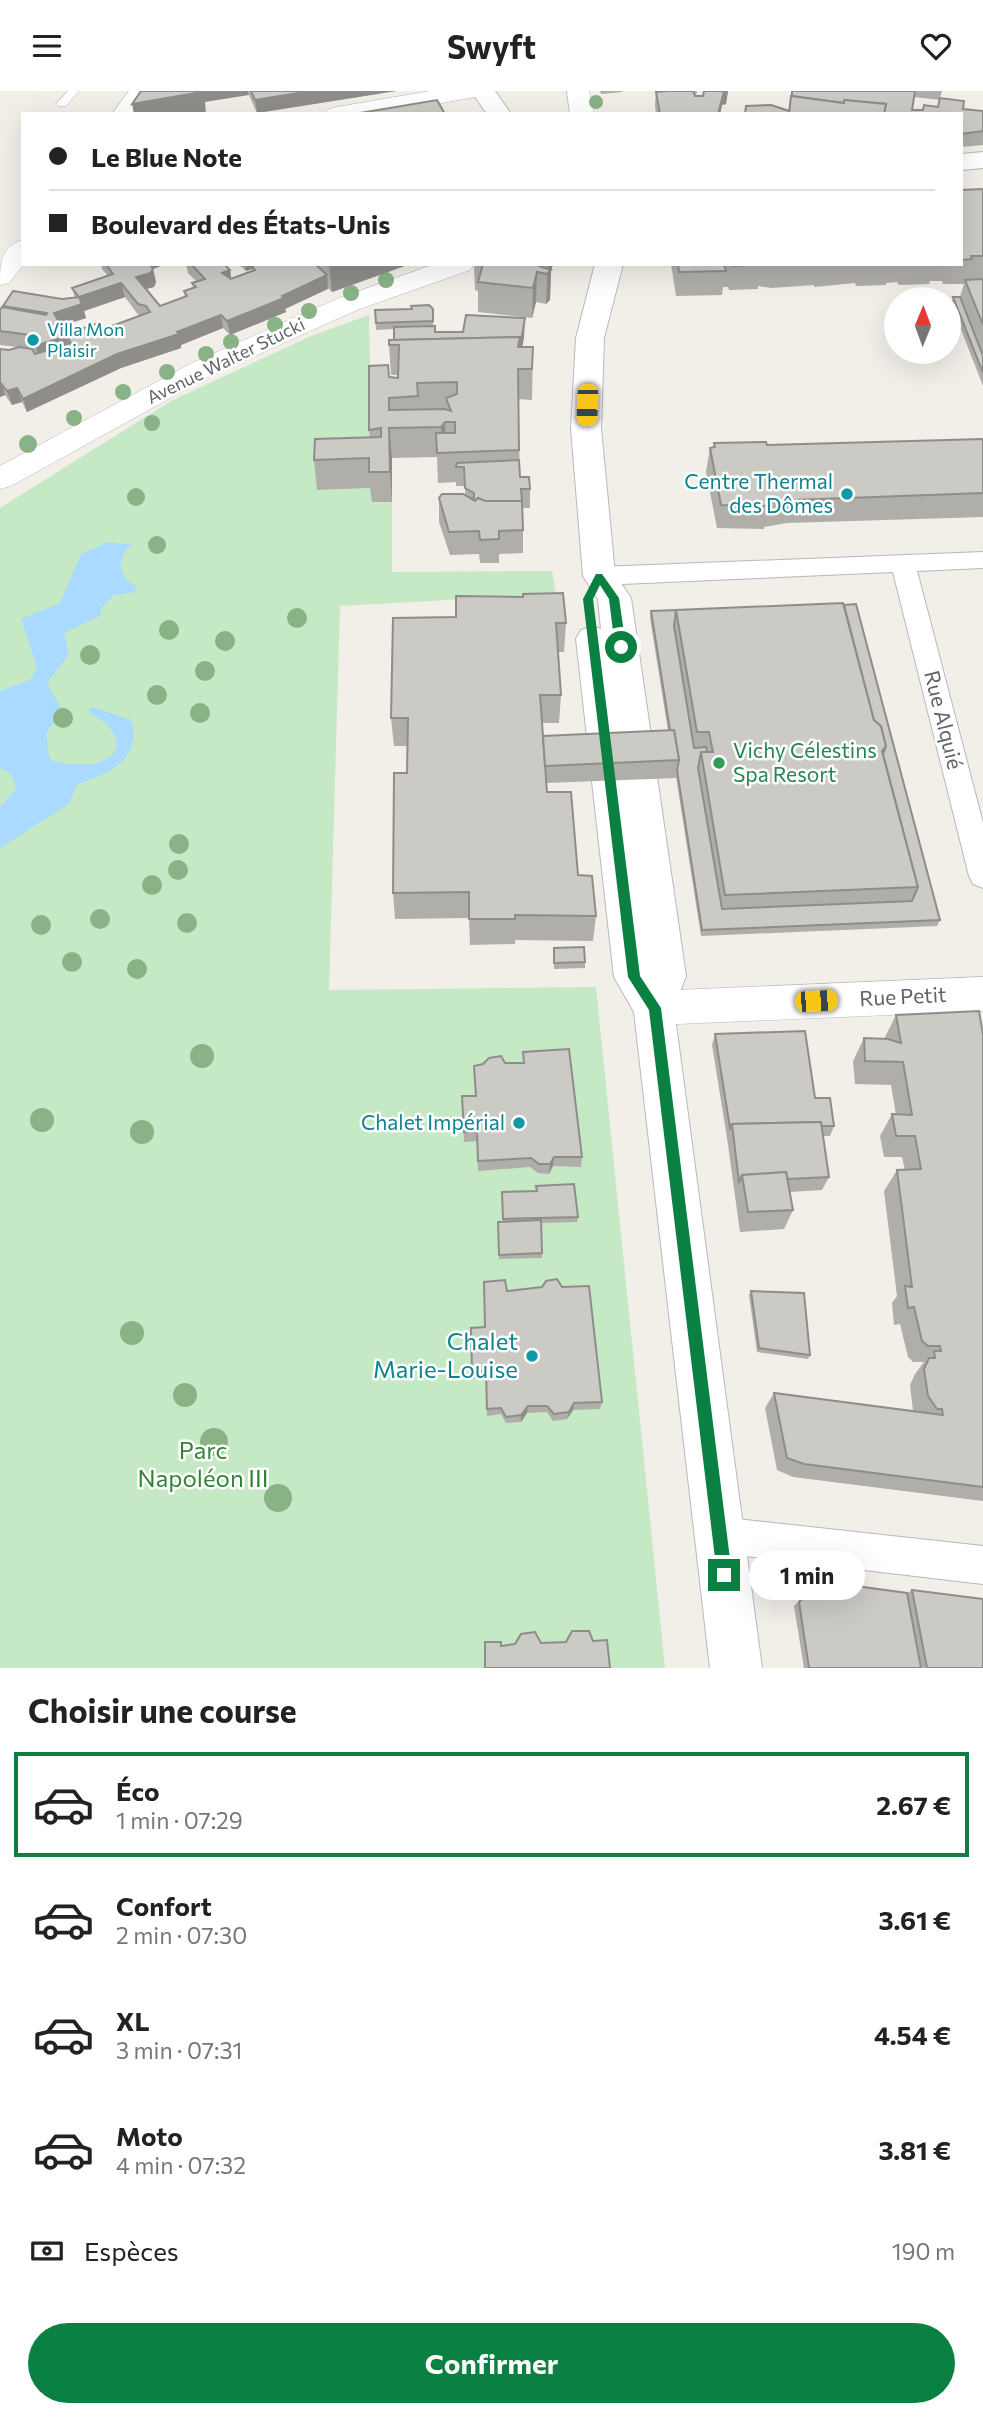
<!DOCTYPE html>
<html lang="fr">
<meta charset="utf-8">
<style>
:root{--surface:#fff;--page:#f6f6f6;--text:#222;--muted:#767676;--line:#e0e0e0;--accent:#0b8043}
body{margin:0;font-family:Commissioner,sans-serif;background:var(--page);color:var(--text);height:100vh;display:flex;flex-direction:column;font-size:26px;white-space:nowrap}
*{box-sizing:border-box;margin:0}
p{font-size:23px;color:var(--muted)}
.icon{flex:none;width:38px;height:38px;fill:none;stroke:currentColor;stroke-width:2;stroke-linecap:round;stroke-linejoin:round}
.map{position:relative;height:1577px;overflow:hidden}
.sheet{display:flex;flex-direction:column;background:var(--surface);flex:1}
.sheet>*{flex:none}
.guide{position:absolute;left:21px;top:21px;width:942px;height:154px;border-radius:0px;box-shadow:0 7px 28px #0002;display:grid;align-content:center;height:154px;padding:0 28px;background:var(--surface)}
.needle{width:46px;rotate:1deg}
.controls{position:absolute;left:884px;top:196px;display:grid;gap:14px}
.controls a{display:grid;place-items:center;width:77px;height:77px;border-radius:50%;background:var(--surface);box-shadow:0 7px 28px #0002;font-size:35px}
.end{position:absolute;width:32px;height:32px;margin:-16px;border:9px solid #0b8043;background:#fff;box-shadow:0 0 0 4px #fff}
.from{border-radius:50%}
.bubble{position:absolute;height:49px;border-radius:24px;background:var(--surface);box-shadow:0 7px 28px #0002;font-size:23px;font-weight:700;line-height:49px;text-align:center}
.car{position:absolute;width:21px;height:42px;margin:-21px -10px;border-radius:9px;box-shadow:0 0 5px 2px #0007;background:linear-gradient(#f5c518 24%,#345 0 40%,#f5c518 0 76%,#345 0 86%,#f5c518 0)}
.guide b{display:flex;align-items:center;gap:24px;height:66px;font-size:26px}
.guide b+b{border-top:2px solid var(--line)}
.guide i{width:18px;height:18px;background:var(--text)}
ul{padding:0;list-style:none}
li{display:flex;align-items:center;gap:21px;height:105px;margin:0 14px 10px;padding:0 14px;border:4px solid transparent;border-radius:0px}
li div{flex:1}
li b{display:block;font-size:26px}
li em{font-style:normal;font-weight:700}
li.on{border-color:var(--accent)}
li>.icon{width:63px;height:63px;stroke-width:1.5}
h2{padding:0 28px;font-size:32px;line-height:84px}
.pay{display:flex;align-items:center;gap:18px;height:77px;padding:0 28px;font-size:26px}
.pay p{margin-inline-start:auto}
.primary-button{display:flex;gap:14px;margin-top:auto;padding:14px 28px}
.primary-button a{flex:1;height:80px;border-radius:42px;background:var(--accent);color:#fff;font-size:28px;font-weight:700;line-height:80px;text-align:center}
header{display:flex;justify-content:space-between;align-items:center;height:91px;padding:0 28px;background:var(--surface);font-size:32px;font-weight:700}
.map>svg:first-child{display:block}
.green{fill:#c5e8c5}
.water{fill:#aadaff}
.lines{fill:none;stroke-linecap:round;stroke-linejoin:round}
.service-casing{stroke:#b5b8bc;stroke-width:1}
.pedestrian-casing{stroke:#b5b8bc;stroke-width:2}
.minor-casing{stroke:#b5b8bc;stroke-width:1}
.tertiary-casing{stroke:#b5b8bc;stroke-width:2}
.secondary-casing{stroke:#b6babf;stroke-width:2}
.service{fill:#fff;fill-rule:evenodd}
.pedestrian{fill:#fff;fill-rule:evenodd}
.minor{fill:#fff;fill-rule:evenodd}
.tertiary{fill:#fff;fill-rule:evenodd}
.secondary{fill:#fff;fill-rule:evenodd}
.tree{fill:#89b387}
.wall{fill:#afaea9;fill-rule:evenodd}
.shaded-wall{fill:#8f8d8a}
.building{fill:#cccac5;stroke:#8f8d8a;stroke-width:2;fill-rule:evenodd}
.route{fill:#0b8043}
.culture-dot{fill:#0f9aa8;stroke:#fff;stroke-width:2.5}
.leisure-dot{fill:#2e9e5b;stroke:#fff;stroke-width:2.5}
.labels{text-anchor:middle;stroke-width:5;stroke-linejoin:round;paint-order:stroke}
.far-culture-label{font-size:18px;fill:#0d838f;stroke:#fff;text-anchor:start}
.far-street-label{font-size:18px;fill:#5f6368;stroke:#fff}
.culture-label{font-size:21px;fill:#0d838f;stroke:#fff;text-anchor:end}
.street-label{font-size:21px;fill:#5f6368;stroke:#fff}
.leisure-label{font-size:21px;fill:#27864d;stroke:#fff;text-anchor:start}
.near-culture-label{font-size:24px;fill:#0d838f;stroke:#fff;text-anchor:end}
.near-park-label{font-size:24px;fill:#348238;stroke:#fff}
</style>
<header><svg class="icon" aria-label="menu" viewBox="0 0 24 24"><path d="M4 6h16M4 12h16M4 18h16"/></svg>Swyft<svg class="icon" aria-label="heart" viewBox="0 0 24 24"><path d="M12 20l-8-8c-3-5 5-10 8-4 3-6 11-1 8 4z"/></svg></header>
<div class="map">
<svg width="983" height="1577" viewBox="0 0 983 1577">
<rect width="100%" height="100%" fill="#f1efe8"/>
<path class="green" d="M369,224l3,144 -54,31 54,-2v14h20v70l160,-1 4,23 -216,12 -11,384 267,-3 69,681h-665v-1160l171,-107 140,-65z"/>
<path class="water" d="M108,451l25,3 -8,6 -5,15 6,14 10,6v6l-22,3 -12,12 -2,9 -36,17 5,22 -22,28 15,27 7,1 -4,9 -12,3 -7,11 4,26c15,4 34,7 49,2 34,-10 12,-40 -10,-49l1,-5h7l34,12c12,39 -23,55 -54,64l-8,20 -69,44v-41l16,-18c-2,-13 -5,-16 -16,-21v-77l30,-11 7,-13 -16,-48 39,-16 21,-49z"/>
<g class="lines">
<defs>
<path id="service" d="M68,0h11l-13,15h-8l-2,-2z"/>
<g id="pedestrian">
<path d="M983,461v16l-66,3 66,252v65l-10,-4 -4,-8 -76,-304 -294,13 -8,-3 -4,-6 4,-6 8,-3z"/>
<path d="M719,1426l264,29v38l-264,-31 -13,-5 -5,-13 5,-13z"/>
</g>
<g id="minor">
<path d="M129,0h23l-16,23h-24z"/>
<path d="M430,0h51l-3,5 -8,2 -91,16h-54l4,-5 8,-2z"/>
<path d="M567,0h22l5,23h-24z"/>
<path d="M23,149l1,24 -15,19 -9,2c0,-20 0,-39 23,-45z"/>
<path d="M435,173h39l-4,6 -113,40 -145,65 -201,111 -11,3v-23l192,-103 147,-65z"/>
<path d="M983,886v34l-329,14 -14,-5 -5,-12 5,-12 14,-5z"/>
</g>
<path id="tertiary" d="M983,61v16l-22,2v-16z"/>
<g id="secondary">
<path d="M471,0h24l16,23h-24z"/>
<path d="M595,173h28l-19,74 -3,90 14,146 16,24 55,378 -12,32 3,24 85,636h-52l-76,-656 -20,-35 -38,-338 5,-9 12,-4 8,3 -3,-30 -15,-23 -12,-148 5,-90z"/>
</g>
</defs>
<use href="#service" class="service-casing"/>
<use href="#pedestrian" class="pedestrian-casing"/>
<use href="#minor" class="minor-casing"/>
<use href="#tertiary" class="tertiary-casing"/>
<use href="#secondary" class="secondary-casing"/>
<use href="#service" class="service"/>
<use href="#pedestrian" class="pedestrian"/>
<use href="#minor" class="minor"/>
<use href="#tertiary" class="tertiary"/>
<use href="#secondary" class="secondary"/>
</g>
<g class="tree">
<circle cx="596" cy="11" r="7"/>
<circle cx="386" cy="189" r="8"/>
<circle cx="351" cy="202" r="8"/>
<circle cx="309" cy="220" r="8"/>
<circle cx="275" cy="234" r="8"/>
<circle cx="231" cy="251" r="8"/>
<circle cx="206" cy="263" r="8"/>
<circle cx="167" cy="281" r="8"/>
<circle cx="123" cy="301" r="8"/>
<circle cx="74" cy="327" r="8"/>
<circle cx="152" cy="332" r="8"/>
<circle cx="28" cy="353" r="9"/>
<circle cx="136" cy="406" r="9"/>
<circle cx="157" cy="454" r="9"/>
<circle cx="297" cy="527" r="10"/>
<circle cx="169" cy="539" r="10"/>
<circle cx="225" cy="550" r="10"/>
<circle cx="90" cy="564" r="10"/>
<circle cx="205" cy="580" r="10"/>
<circle cx="157" cy="604" r="10"/>
<circle cx="200" cy="622" r="10"/>
<circle cx="63" cy="627" r="10"/>
<circle cx="179" cy="753" r="10"/>
<circle cx="178" cy="779" r="10"/>
<circle cx="152" cy="794" r="10"/>
<circle cx="100" cy="828" r="10"/>
<circle cx="187" cy="832" r="10"/>
<circle cx="41" cy="834" r="10"/>
<circle cx="72" cy="871" r="10"/>
<circle cx="137" cy="878" r="10"/>
<circle cx="202" cy="965" r="12"/>
<circle cx="42" cy="1029" r="12"/>
<circle cx="142" cy="1041" r="12"/>
<circle cx="132" cy="1242" r="12"/>
<circle cx="185" cy="1304" r="12"/>
<circle cx="214" cy="1351" r="14"/>
<circle cx="278" cy="1407" r="14"/>
</g>
<g class="wall">
<path d="M248,0h148l-139,22 -8,-18z"/>
<path d="M600,0h22v1l-21,2z"/>
<path d="M697,0l-1,5h7l1,-5h24l-2,13 -4,1 -2,9h-64l-1,-9 1,-13z"/>
<path d="M792,0h150l-2,7 23,11 20,2v34l-22,2v-33l-173,-2zM914,6l26,3 -2,7 -14,-2 -2,5h-10z"/>
<path d="M983,98v197l-32,-82 2,-7h7l4,-13h-21l-1,-3h-12l-1,3 -30,1 -2,-3 -11,1v2l-30,1 -1,-3 -41,4v-2l-43,3 -13,-2v3l-29,1 -1,-3h-5l-1,8 -46,1 -5,-32h290v-74z"/>
<path d="M101,173h62l-10,5 3,13 -2,5 -8,2 14,17 25,-9 -1,-6 9,-3 -1,-5 5,-1 -9,-9 -2,-9h38l6,6 1,8 22,-7 -1,-2 -6,2 -8,-7h172l-78,28 -4,-4 -43,21 1,3 -56,23 -7,-7 -42,17v3l-60,20 -94,44 -5,-10 -10,3 -7,-10 -5,2v-48l9,1 9,-3 -18,-2v-35l4,-2 -1,-2 72,-8 -3,-10 36,-12 -6,-7zM125,206l14,19 -38,14h-21l1,3 -13,5 1,5 -8,-17 25,-8 -2,-7z"/>
<path d="M474,173h79l-2,7 -1,29 -4,4 -10,-2 -4,16 -54,-6v-21l-3,-1z"/>
<path d="M375,219l59,6 -1,11 2,5 89,5 -2,10h11l-1,53 -14,-1 2,78 10,12v19h-7v45l-24,1v9h-19l-1,-9 -29,1 -11,-33v-24l26,-3v-9h-9v-4l-18,1 -1,-26 -45,1v44h-20l-2,-14 -53,2 -3,-30 56,-22 -1,-8 20,-53 9,1v-3h-7l-2,-30 5,-5v-11l-18,1z"/>
<path d="M983,348v78l-196,6 -23,4v2l-47,-1 -11,-56 4,-24h3l1,-5 53,2z"/>
<path d="M843,512l97,317 -3,6 -236,10 -25,-159v1l-130,5 1,9 31,83 18,41 -3,25 -78,-1v4l-45,1 -1,-27 -74,1 -2,-26 14,-120 1,-27h-14l-3,-28 2,-100 173,5 -2,29h-6l3,43 -2,28h-17l1,13 125,-5 -18,-113 1,-7z"/>
<path d="M554,857l31,14v6l-31,1z"/>
<path d="M896,924l87,20v466l-190,-24 -16,-7 -12,-62 9,-15 139,18 -3,-26 5,-11 9,-12h-11l-5,-5 -8,-33 -6,1 -2,-22 5,-7 -13,-105 13,-21h8l-3,-13h-18l-4,-21 12,-22 4,1 -5,-30 -36,-1 -2,-23 11,-23 20,1z"/>
<path d="M715,943l100,64 19,28 -4,10h-7l6,41 -7,13 -32,2 3,18 -9,19 -44,3 -13,-94 -15,-93z"/>
<path d="M523,961l59,105 -1,10 -28,-1 -4,8 -11,-1 -8,-6 -52,4 -1,-30 -13,1 -2,-46h13l30,-33h18z"/>
<path d="M536,1095l42,31 -1,5 -36,1 1,35 -43,1 -1,-37h5l-1,-30 34,-1z"/>
<path d="M507,1200l95,111 -2,7 -27,1 -6,9 -14,2 -6,-9 -20,1 -6,9 -15,1 -5,-9 -14,2 -1,-39 -14,2 -1,-51 14,-1z"/>
<path d="M751,1200l59,64 -2,4 -51,-7 -8,-57z"/>
<path d="M819,1490l88,12 5,-3 71,78h-179l-10,-62z"/>
</g>
<g class="shaded-wall">
<path d="M199,0h49l1,4 -44,7 1,12h-72l-2,-10z"/>
<path d="M311,0h85l-139,22 -2,-13z"/>
<path d="M724,0h4l-2,13 -4,1 -2,9h-2z"/>
<path d="M144,173l20,1 -11,4 3,13 -2,5 -15,4 -3,-14z"/>
<path d="M245,173h22l-15,2v3l-6,2z"/>
<path d="M329,173h81l-78,28z"/>
<path d="M548,173h5l-2,7 -1,29 -4,4z"/>
<path d="M230,179l2,14 -10,-11z"/>
<path d="M537,181l-1,30 -4,16 1,-30z"/>
<path d="M327,184l1,14 -43,20 1,3 -56,23 -3,-14z"/>
<path d="M121,192l4,14 -41,14 2,7 -28,9 -4,-14 25,-16z"/>
<path d="M221,224l2,13 -42,17v3l-60,20 -94,44 -4,-13 94,-45z"/>
<path d="M525,227l-1,19 -5,32 -1,-22z"/>
<path d="M67,245l4,14 -31,9 -5,-13z"/>
<path d="M1,290l4,14 -5,2v-15z"/>
<path d="M17,297l5,14 -10,3 -5,-14z"/>
<path d="M445,331l1,30h-4l-1,-25z"/>
<path d="M389,337l3,30v44l-2,-30z"/>
<path d="M554,1066l-1,9 -4,8 1,-10z"/>
<path d="M574,1312l-1,7 -6,9 2,-7z"/>
<path d="M528,1315l-1,7 -6,9v-7z"/>
</g>
<g class="building">
<path d="M141,0h61v1l-70,12z"/>
<path d="M251,0h60l-56,9z"/>
<path d="M668,0h25l2,5h8l1,-5h20l-6,23h-58l-4,-22z"/>
<path d="M792,0h123l-3,19h11l1,-5 14,2 2,-9 24,3 -1,8 20,2v20l-22,3v-20h-77l2,-10 -42,-4v3l-52,-7z"/>
<path d="M791,5l53,7v-3l42,4 -2,10h-95z"/>
<path d="M437,9l8,14h-91z"/>
<path d="M771,14l18,6 -1,3h-43l1,-8z"/>
<path d="M983,98v67h-12l1,3 -11,1v-70z"/>
<path d="M106,173h43l4,4 -2,5 -15,4 24,29 27,-10 -3,-5 12,-4 -4,-4 13,-4 -14,-15h33l6,6 -8,3 9,6 24,-9 -3,-4 4,-2h59l12,11 -45,21 2,2 -57,23 -6,-6 -44,17 2,2 -62,20 -94,45 -6,-11 -10,3 -7,-9v-33l9,1 10,-3 13,2 3,5 36,-11 -3,-5 14,-5 -2,-3 4,-2 12,-4 5,6 49,-18 -4,-6 -8,-2 -17,-21 -42,14 -7,-9 41,-14z"/>
<path d="M483,173h57l-1,2 12,4 -4,4 -10,-2 -4,16 -55,-6z"/>
<path d="M678,173h46l2,7 -47,1z"/>
<path d="M732,173h30l-29,2z"/>
<path d="M983,188v46l-18,-45z"/>
<path d="M13,200l49,8 17,-2 3,7 -28,9 13,23 -32,10 -5,-11 -30,-4v-21l2,-3 44,8 1,-2 -44,-7z"/>
<path d="M953,206h7l23,59v17z"/>
<path d="M429,214l4,4v12l-57,2 -1,-13 37,-1 -1,-3z"/>
<path d="M466,224l59,3 -5,29v-10l-126,3v-13l41,-1v6h28z"/>
<path d="M520,246l-2,10h15l-1,22h-14l1,81 -82,3 -1,-20h19v-11h-10l-4,5 -52,1 1,44h-21v-14l-55,2 1,-21 66,-2v-9l-12,2v-64l19,-1 1,12 9,1 1,-33h-10v-5zM457,291v12l-11,4 5,13 -6,-2 -56,1v-12l29,-2 -1,-13z"/>
<path d="M983,348v54l-190,7 -25,3 1,3 -48,-1 -11,-57 5,-1 -1,-4 52,-1 1,3z"/>
<path d="M519,369l1,17h9l1,12h-9l1,12h-37l-7,-3 -3,3 -5,-3h4v-5l-9,-5 -1,-21h-8l1,-4z"/>
<path d="M442,403h21l12,7 3,-3 7,3h37l1,29 -24,1v8l-19,1 -1,-9 -30,1 -10,-34z"/>
<path d="M563,502l3,30h-10l5,72h-21l7,97h24l7,83 14,1 4,40 -81,-1v4h-46v-27l-76,1 1,-120h13l1,-55h-17l2,-100 63,-1v-21l67,1v-3z"/>
<path d="M843,512l31,117 7,6 5,20 -4,5 36,136 -193,8 -24,-143h12l-4,-20h-12l-21,-122z"/>
<path d="M856,513l84,316 -238,10 -25,-160 2,-10 -5,-30h-4l-19,-119 25,-1 -2,16 20,122 12,-1 1,5h-6l-3,16 24,141 190,-8 6,-14 -35,-133 3,-8 -5,-20 -7,-6 -30,-115z"/>
<path d="M674,639l5,30 -134,6 -2,-30z"/>
<path d="M584,856l1,15 -31,1v-15z"/>
<path d="M979,920l4,24v452l-179,-23 -17,-6 -13,-65 169,22 -1,-6h-5l-9,-13 -4,-27 5,-11h6l-1,-7h7l-1,-5h-12l-6,-5 -8,-34 -6,1 -3,-22 7,1 -15,-117 24,-1 -6,-33h-19l-4,-22 20,1 -9,-53 -38,-1 -1,-23 24,1 13,4 -5,-28z"/>
<path d="M805,940l10,67h15l4,28h-13v-4l-89,2 -2,4 -15,-94z"/>
<path d="M569,958l13,108h-28l-4,7h-11l-8,-6 -53,3 -1,-30 -13,1 -2,-36h14l-2,-30 9,-2 6,-6 12,-2 4,7h19l-1,-11z"/>
<path d="M821,1031l8,55 -41,2 -2,-7 -44,3 -3,7 -7,-58z"/>
<path d="M786,1081l7,38 -45,2 -6,-37z"/>
<path d="M574,1093l4,33 -75,2 -1,-27 35,-1 -1,-5z"/>
<path d="M541,1129l1,33 -43,2 -1,-33z"/>
<path d="M557,1188l5,8 27,-1 13,116 -28,1 -5,9 -15,2 -7,-8h-19l-7,9 -15,2 -5,-9 -14,1 -1,-39 -14,1 -1,-43 14,-1 -1,-45 21,-2 2,11 35,-4 4,-6z"/>
<path d="M751,1200l53,2 6,62 -51,-7z"/>
<path d="M819,1490l88,12 14,75h-112l-10,-66z"/>
<path d="M912,1499l71,9v69h-56z"/>
<path d="M572,1540h17l4,10 14,-1 3,28h-125v-26h16v4l14,-2 6,-10 14,-2 6,11 25,-1z"/>
</g>
<path class="route" d="M596,483h6l17,24 7,49 -5,4 -6,-4 -6,-48 -9,-14 -7,14 47,377 21,32 71,567 -2,6 -6,2 -5,-2 -2,-6 -68,-565 -21,-33 -45,-378z"/>
<g class="culture-dot">
<circle cx="33" cy="249" r="7"/>
<circle cx="847" cy="403" r="7"/>
<circle cx="519" cy="1032" r="7"/>
<circle cx="532" cy="1265" r="7"/>
</g>
<circle class="leisure-dot" cx="719" cy="672" r="7"/>
<g class="labels">
<g class="far-culture-label">
<text x="47" y="245">Villa Mon<tspan x="47" dy="21">Plaisir</tspan></text>
</g>
<g class="far-street-label">
<text transform="translate(226 270) rotate(-26)" y="6">Avenue Walter Stucki</text>
</g>
<g class="culture-label">
<text x="833" y="398">Centre Thermal<tspan x="833" dy="24">des Dômes</tspan></text>
<text x="505" y="1039">Chalet Impérial</text>
</g>
<g class="street-label">
<text transform="translate(943 629) rotate(76)" y="7">Rue Alquié</text>
<text transform="translate(903 906) rotate(-3)" y="7">Rue Petit</text>
</g>
<g class="leisure-label">
<text x="733" y="667">Vichy Célestins<tspan x="733" dy="24">Spa Resort</tspan></text>
</g>
<g class="near-culture-label">
<text x="518" y="1259">Chalet<tspan x="518" dy="28">Marie-Louise</tspan></text>
</g>
<g class="near-park-label">
<text x="203" y="1368">Parc<tspan x="203" dy="28">Napoléon III</tspan></text>
</g>
</g>
</svg>
<div class="controls">
<a><svg class="needle" viewBox="-14 -14 28 28"><path d="M0-13l5 13h-10z" fill="#e53935"/><path d="M0 13l5-13h-10z" fill="#767676"/></svg></a>
</div>
<i class="end from" style="left:621px;top:556px"></i>
<i class="end" style="left:724px;top:1484px"></i>
<div class="bubble" style="left:749px;top:1460px;width:116px">1 min</div>
<i class="car" style="left:587px;top:314px;rotate:182deg"></i>
<i class="car" style="left:816px;top:910px;rotate:87deg"></i>
<div class="guide">
<b><i class="from"></i>Le Blue Note</b>
<b><i></i>Boulevard des États-Unis</b>
</div>
</div>
<section class="sheet">
<h2>Choisir une course</h2>
<ul>
<li class="on"><svg class="icon" aria-label="car" viewBox="0 0 24 24"><path d="M5 17H2v-5l4-1 3-4h7l3 4 3 1v5h-3M9 17h6M6 11h13"/><circle cx="7" cy="17" r="2"/><circle cx="17" cy="17" r="2"/></svg><div><b>Éco</b><p>1 min · 07:29</p></div><em>2.67 €</em></li>
<li><svg class="icon" aria-label="car" viewBox="0 0 24 24"><path d="M5 17H2v-5l4-1 3-4h7l3 4 3 1v5h-3M9 17h6M6 11h13"/><circle cx="7" cy="17" r="2"/><circle cx="17" cy="17" r="2"/></svg><div><b>Confort</b><p>2 min · 07:30</p></div><em>3.61 €</em></li>
<li><svg class="icon" aria-label="car" viewBox="0 0 24 24"><path d="M5 17H2v-5l4-1 3-4h7l3 4 3 1v5h-3M9 17h6M6 11h13"/><circle cx="7" cy="17" r="2"/><circle cx="17" cy="17" r="2"/></svg><div><b>XL</b><p>3 min · 07:31</p></div><em>4.54 €</em></li>
<li><svg class="icon" aria-label="car" viewBox="0 0 24 24"><path d="M5 17H2v-5l4-1 3-4h7l3 4 3 1v5h-3M9 17h6M6 11h13"/><circle cx="7" cy="17" r="2"/><circle cx="17" cy="17" r="2"/></svg><div><b>Moto</b><p>4 min · 07:32</p></div><em>3.81 €</em></li>
</ul>
<div class="pay"><svg class="icon" aria-label="cash" viewBox="0 0 24 24"><path d="M3 7h18v10H3z"/><circle cx="12" cy="12" r="2"/></svg>Espèces<p>190 m</p></div>
<div class="primary-button"><a>Confirmer</a></div>
</section>
